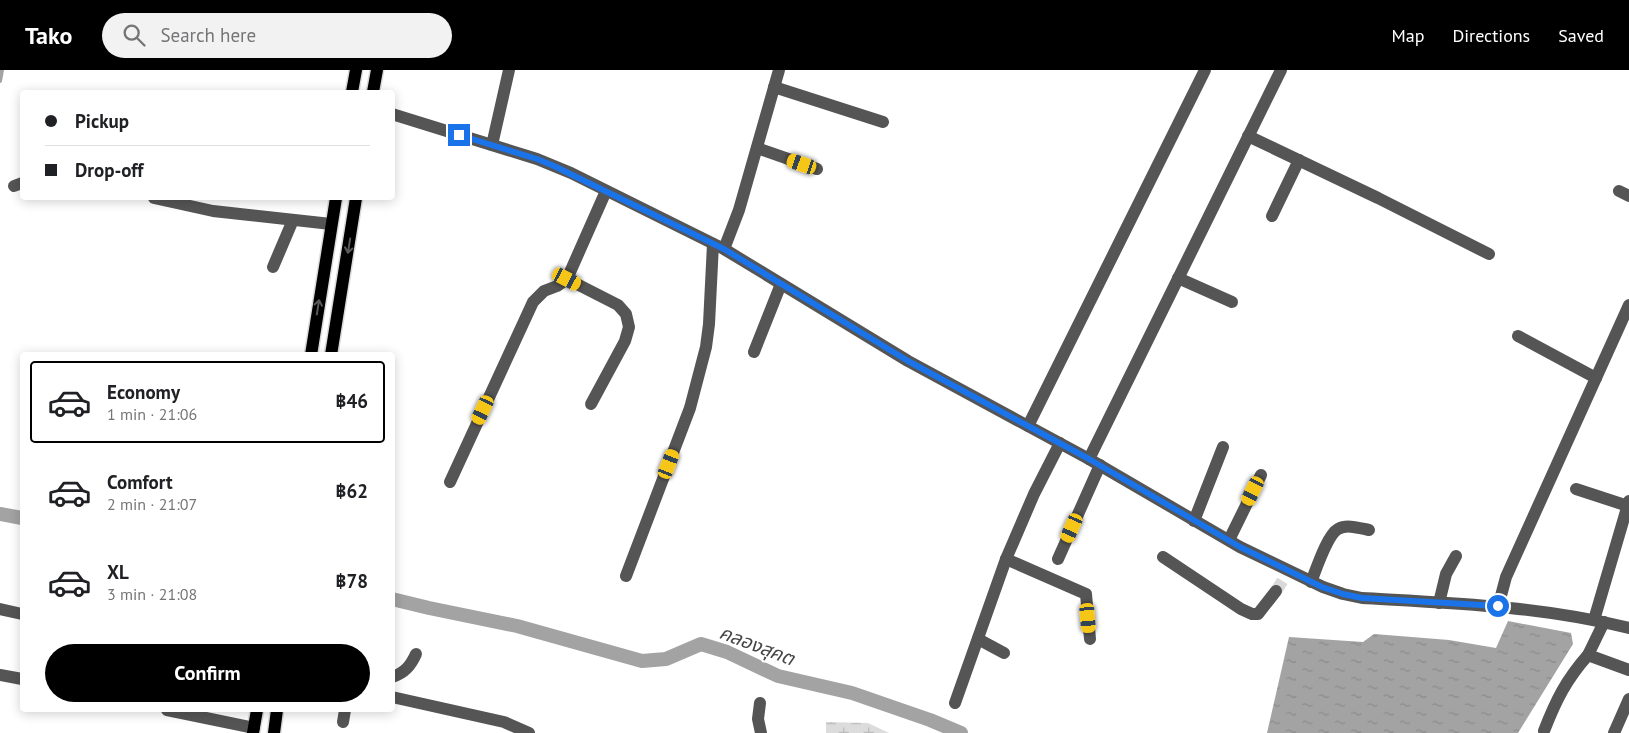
<!DOCTYPE html>
<meta charset="utf-8">
<style>
:root{--surface:#fff;--page:#f2f2f2;--text:#202124;--muted:#757577;--line:#e0e0e0;--accent:#000}
body{margin:0;font-family:"PT Sans","Noto Sans Thai",sans-serif;background:var(--page);color:var(--text);height:100vh;display:flex;flex-direction:column;font-size:19px;white-space:nowrap}
*{box-sizing:border-box;margin:0}
p{font-size:16px;color:var(--muted)}
.icon{flex:none;width:28px;height:28px;fill:none;stroke:currentColor;stroke-width:2;stroke-linecap:round;stroke-linejoin:round}
.map{position:relative;flex:1;overflow:hidden}
.details{position:absolute;left:20px;top:282px;width:375px;height:360px;display:flex;flex-direction:column;background:var(--surface);border-radius:5px;box-shadow:0 2px 12px #0003}
.details>*{flex:none}
.hud{position:absolute;left:20px;top:20px;width:375px;height:110px;border-radius:5px;box-shadow:0 2px 12px #0003;display:grid;align-content:center;height:110px;padding:0 25px;background:var(--surface)}
.end{position:absolute;width:22px;height:22px;margin:-11px;border:6px solid #1a73e8;background:#fff;box-shadow:0 0 0 2px #fff}
.from{border-radius:50%}
.car{position:absolute;width:15px;height:30px;margin:-15px -8px;border-radius:6px;box-shadow:0 0 4px 1px #0007;background:linear-gradient(#f5c518 24%,#345 0 40%,#f5c518 0 76%,#345 0 86%,#f5c518 0)}
.hud b{display:flex;align-items:center;gap:18px;height:48px;font-size:19px}
.hud b+b{border-top:1px solid var(--line)}
.hud i{width:12px;height:12px;background:var(--text)}
ul{padding:9px 0 0;list-style:none}
li{display:flex;align-items:center;gap:15px;height:82px;margin:0 10px 8px;padding:0 15px;border:2px solid transparent;border-radius:5px}
li div{flex:1}
li b{display:block;font-size:19px}
li em{font-style:normal;font-weight:800}
li.active{border-color:var(--accent)}
li>.icon{width:45px;height:45px;stroke-width:1.5}
.button{display:flex;gap:10px;margin-top:auto;padding:10px 25px}
.button a{flex:1;height:58px;border-radius:30px;background:var(--accent);color:#fff;font-size:20px;font-weight:800;line-height:58px;text-align:center}
header{display:flex;align-items:center;gap:30px;box-sizing:border-box;height:70px;padding:0 25px;background:var(--accent);color:#fff}
header strong{font-size:24px}
nav{display:flex;gap:28px;margin-inline-start:auto;font-size:18px}
.search{width:350px;height:45px;background:var(--page);display:flex;align-items:center;gap:12px;box-sizing:border-box;padding:0 18px;border-radius:28px;color:var(--muted);font-size:19px}
.map>svg:first-child{display:block}
.wetland{fill:url(#wetland-marsh)}
.water{fill:url(#water-ripples)}
.lines{fill:none;stroke-linecap:round;stroke-linejoin:round}
.stream{stroke:#a3a3a3;stroke-width:4}
.canal{stroke:#a3a3a3;stroke-width:14}
.minor-tunnel{stroke:#d9d9d9;stroke-width:12;stroke-dasharray:12 6;stroke-linecap:butt}
.major-casing{stroke:#dbdbdb;stroke-width:15}
.minor{stroke:#555;stroke-width:12}
.major{stroke:#000;stroke-width:12}
.oneway{stroke:#595959}
.route{stroke:#1a73e8;stroke-width:6}
.labels{text-anchor:middle;stroke-width:4;stroke-linejoin:round;paint-order:stroke}
.water-label{font-size:19px;font-style:italic;fill:#444;stroke:#fff}
</style>
<header>
<strong>Tako</strong>
<div class="search"><svg class="icon" aria-label="search" viewBox="0 0 24 24"><circle cx="10" cy="10" r="6"/><path d="M15 15l6 6"/></svg>Search here</div>
<nav><a>Map</a><a>Directions</a><a>Saved</a></nav>
</header>
<div class="map">
<svg width="1629" height="663" viewBox="0 0 1629 663">
<defs>
<pattern id="wetland-marsh" width="20" height="14" patternUnits="userSpaceOnUse" patternTransform="scale(1.25)"><rect width="20" height="14" fill="#dcdcdc"/><path d="M1 5h8M5 5V1M11 12h8M15 12V8" fill="none" stroke="#bbb"/></pattern>
<pattern id="water-ripples" width="26" height="14" patternUnits="userSpaceOnUse" patternTransform="scale(1.25)"><rect width="26" height="14" fill="#a3a3a3"/><path d="M2 4q2-2 4 0t4 0M15 11q2-2 4 0t4 0" fill="none" stroke="#8b8b8b"/></pattern>
</defs>
<rect width="100%" height="100%" fill="#fff"/>
<path class="wetland" d="M826,652l42,1 21,10h-63z"/>
<path class="water" d="M1508,551l63,12 2,11 -55,89h-251l22,-96 74,5 11,-8 75,6 47,8z"/>
<g class="lines">
<path class="stream" d="M0,11l2,-11"/>
<g class="canal">
<path d="M0,444l22,4"/>
<path d="M392,529l37,9 88,18 125,35 24,-2 35,-15 26,8 51,24 74,17 78,27 31,13"/>
</g>
<path class="minor-tunnel" d="M1276,521l7,-11"/>
<defs>
<g id="major">
<path d="M352,22l4,-22"/>
<path d="M373,22l4,-22"/>
<path d="M311,285l25,-157"/>
<path d="M331,285l25,-157"/>
<path d="M253,663l4,-23"/>
<path d="M274,663l3,-23"/>
</g>
</defs>
<use href="#major" class="major-casing"/>
<g class="minor">
<path d="M774,17l109,35"/>
<path d="M392,44l145,45 34,14 153,76 184,112 181,98 151,88 83,40 20,7 19,4c89,5 180,8 267,30"/>
<path d="M1248,66l130,62 111,56"/>
<path d="M492,75l17,-75"/>
<path d="M757,78l60,21"/>
<path d="M14,116l8,-3"/>
<path d="M1619,121l10,5"/>
<path d="M154,128l59,13 118,13"/>
<path d="M1272,146l27,-56"/>
<path d="M724,179l15,-39 40,-140"/>
<path d="M273,197l20,-47"/>
<path d="M1178,208l54,24"/>
<path d="M567,209l51,26 8,9 3,13 -4,14 -34,63"/>
<path d="M1518,266l78,42"/>
<path d="M754,282l27,-68"/>
<path d="M1028,356l177,-356"/>
<path d="M1089,389l192,-389"/>
<path d="M450,412l83,-180 11,-11 13,-5 10,-7 39,-88"/>
<path d="M1576,419l52,17"/>
<path d="M1194,451l29,-74"/>
<path d="M1229,470l32,-65"/>
<path d="M1163,487l78,52 11,5h6l18,-23"/>
<path d="M1006,489l80,35 4,45"/>
<path d="M1058,489l42,-94"/>
<path d="M626,506l64,-168 16,-61 3,-23 4,-80"/>
<path d="M1311,512c5,-12 16,-47 27,-53 9,-5 21,-1 31,1"/>
<path d="M1439,533l7,-29 10,-18"/>
<path d="M1498,537l8,-30 123,-272"/>
<path d="M0,539l22,5"/>
<path d="M1594,550l35,-119"/>
<path d="M1604,552l-16,33 41,15"/>
<path d="M978,569l26,14"/>
<path d="M0,605l22,4"/>
<path d="M392,607c13,-4 19,-12 24,-23"/>
<path d="M392,627l112,25 25,11"/>
<path d="M760,633l-2,16 3,14"/>
<path d="M955,633l51,-144 28,-65 26,-51"/>
<path d="M167,640l87,18"/>
<path d="M343,652l2,-12"/>
<path d="M1544,661c12,-31 22,-51 44,-76"/>
<path d="M1614,663l15,-34"/>
</g>
<use href="#major" class="major"/>
</g>
<defs><path id="oneway-shaft" d="M-6 0H5M1.5-3L5.5 0L1.5 3" fill="none" stroke-width="1.6" stroke-linecap="round" stroke-linejoin="round" transform="scale(1.25)"/></defs>
<g class="oneway">
<use href="#oneway-shaft" transform="translate(349 176) rotate(99)"/>
<use href="#oneway-shaft" transform="translate(318 237) rotate(-81)"/>
</g>
<g class="lines">
<path class="route" d="M459,65l78,24 17,7 170,83 184,112 181,98 151,88 82,40 21,7 19,4 136,8"/>
</g>
<g class="labels">
<g class="water-label">
<text transform="translate(757 575) rotate(21)" y="7">คลองสุคต</text>
</g>
</g>
</svg>
<i class="end from" style="left:1498px;top:536px"></i>
<i class="end" style="left:459px;top:65px"></i>
<i class="car" style="left:802px;top:94px;rotate:289deg"></i>
<i class="car" style="left:567px;top:209px;rotate:117deg"></i>
<i class="car" style="left:483px;top:340px;rotate:205deg"></i>
<i class="car" style="left:669px;top:394px;rotate:21deg"></i>
<i class="car" style="left:1253px;top:421px;rotate:206deg"></i>
<i class="car" style="left:1072px;top:458px;rotate:204deg"></i>
<i class="car" style="left:1088px;top:548px;rotate:175deg"></i>
<div class="hud">
<b><i class="from"></i>Pickup</b>
<b><i></i>Drop-off</b>
</div>
<section class="details">
<ul>
<li class="active"><svg class="icon" aria-label="car" viewBox="0 0 24 24"><path d="M5 17H2v-5l4-1 3-4h7l3 4 3 1v5h-3M9 17h6M6 11h13"/><circle cx="7" cy="17" r="2"/><circle cx="17" cy="17" r="2"/></svg><div><b>Economy</b><p>1 min · 21:06</p></div><em>฿46</em></li>
<li><svg class="icon" aria-label="car" viewBox="0 0 24 24"><path d="M5 17H2v-5l4-1 3-4h7l3 4 3 1v5h-3M9 17h6M6 11h13"/><circle cx="7" cy="17" r="2"/><circle cx="17" cy="17" r="2"/></svg><div><b>Comfort</b><p>2 min · 21:07</p></div><em>฿62</em></li>
<li><svg class="icon" aria-label="car" viewBox="0 0 24 24"><path d="M5 17H2v-5l4-1 3-4h7l3 4 3 1v5h-3M9 17h6M6 11h13"/><circle cx="7" cy="17" r="2"/><circle cx="17" cy="17" r="2"/></svg><div><b>XL</b><p>3 min · 21:08</p></div><em>฿78</em></li>
</ul>
<div class="button"><a>Confirm</a></div>
</section>
</div>
